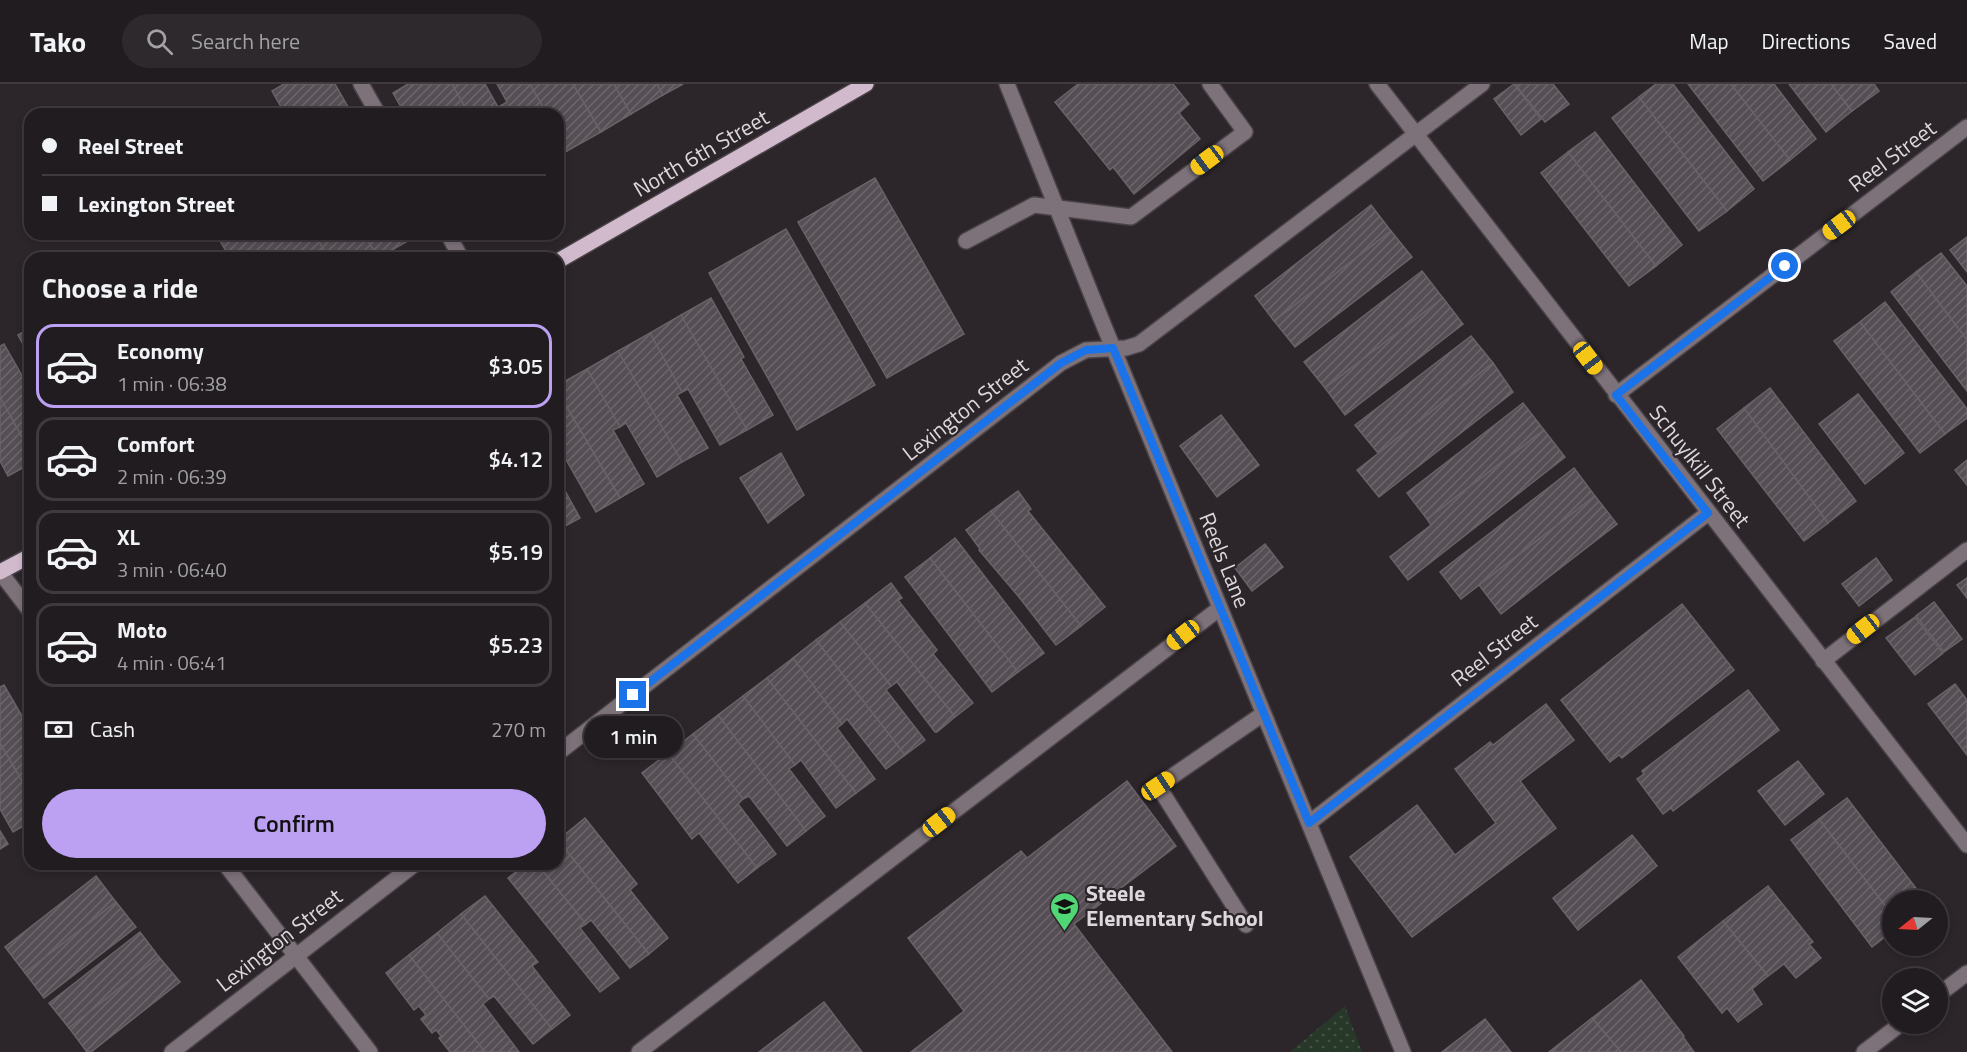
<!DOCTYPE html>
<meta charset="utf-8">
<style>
:root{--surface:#211c20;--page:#2d292d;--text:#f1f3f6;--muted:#a2a1a5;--line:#3e3a3e;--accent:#bca0f2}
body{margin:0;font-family:"Titillium Web",sans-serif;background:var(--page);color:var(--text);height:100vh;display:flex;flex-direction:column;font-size:22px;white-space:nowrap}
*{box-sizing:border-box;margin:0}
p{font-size:20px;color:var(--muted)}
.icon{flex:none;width:33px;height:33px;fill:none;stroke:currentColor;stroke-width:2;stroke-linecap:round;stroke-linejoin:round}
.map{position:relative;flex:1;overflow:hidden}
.details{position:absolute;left:24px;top:168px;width:540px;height:618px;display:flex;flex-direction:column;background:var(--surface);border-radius:18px;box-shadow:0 3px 9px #0003,0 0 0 2px var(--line)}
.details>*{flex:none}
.guide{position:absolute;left:24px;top:24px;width:540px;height:132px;border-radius:18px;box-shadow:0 3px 9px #0003,0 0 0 2px var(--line);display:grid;align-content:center;height:132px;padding:0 18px;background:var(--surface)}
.needle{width:39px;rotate:252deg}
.buttons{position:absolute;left:1882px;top:806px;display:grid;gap:12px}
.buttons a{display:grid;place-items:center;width:66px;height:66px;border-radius:50%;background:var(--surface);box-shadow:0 3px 9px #0003,0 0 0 2px var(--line);font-size:30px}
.end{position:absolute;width:27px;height:27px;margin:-14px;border:8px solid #1a73e8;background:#fff;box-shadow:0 0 0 3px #fff}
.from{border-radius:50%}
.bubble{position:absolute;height:42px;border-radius:21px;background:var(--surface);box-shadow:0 3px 9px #0003,0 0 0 2px var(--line);font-size:20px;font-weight:600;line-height:42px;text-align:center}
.car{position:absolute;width:18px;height:36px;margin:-18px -9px;border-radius:8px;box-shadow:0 0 4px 2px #0007;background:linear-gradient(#f5c518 24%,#345 0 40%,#f5c518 0 76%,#345 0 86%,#f5c518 0)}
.guide b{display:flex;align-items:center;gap:21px;height:57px;font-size:22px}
.guide b+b{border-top:2px solid var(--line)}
.guide i{width:15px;height:15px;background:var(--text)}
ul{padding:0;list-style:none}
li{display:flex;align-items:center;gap:18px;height:84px;margin:0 12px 9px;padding:0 6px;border:3px solid var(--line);border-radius:18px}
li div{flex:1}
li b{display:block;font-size:22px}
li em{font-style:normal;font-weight:600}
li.current{border-color:var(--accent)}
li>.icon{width:54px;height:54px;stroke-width:1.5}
h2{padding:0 18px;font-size:27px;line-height:72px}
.pay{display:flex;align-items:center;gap:15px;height:66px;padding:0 18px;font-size:22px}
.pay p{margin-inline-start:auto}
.cta{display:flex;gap:12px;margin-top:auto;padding:12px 18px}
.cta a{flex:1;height:69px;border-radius:36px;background:var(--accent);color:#111;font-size:24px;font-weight:600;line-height:69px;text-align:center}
header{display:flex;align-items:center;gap:36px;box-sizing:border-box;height:84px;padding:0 30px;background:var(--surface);border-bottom:2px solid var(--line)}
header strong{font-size:28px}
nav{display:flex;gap:33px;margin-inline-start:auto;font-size:21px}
.search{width:420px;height:54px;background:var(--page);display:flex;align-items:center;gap:15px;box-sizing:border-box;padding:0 21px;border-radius:33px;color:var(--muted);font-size:22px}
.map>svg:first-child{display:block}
.park{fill:url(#park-dots)}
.building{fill:url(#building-hatch);stroke:#696267;stroke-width:1.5}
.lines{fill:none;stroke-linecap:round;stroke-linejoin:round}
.minor-casing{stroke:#484247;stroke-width:18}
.major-casing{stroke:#484247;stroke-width:18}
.minor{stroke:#7d717a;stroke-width:15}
.major{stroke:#d2bacd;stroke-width:15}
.route{stroke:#1a73e8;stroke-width:8}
.labels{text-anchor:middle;stroke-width:4.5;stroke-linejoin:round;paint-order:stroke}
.street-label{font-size:22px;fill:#dcd8db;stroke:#2c262b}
.poi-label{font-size:22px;font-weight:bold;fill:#dcd8db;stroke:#2c262b;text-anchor:start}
</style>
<header>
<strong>Tako</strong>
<div class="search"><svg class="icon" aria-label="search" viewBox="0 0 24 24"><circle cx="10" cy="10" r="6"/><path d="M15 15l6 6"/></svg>Search here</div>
<nav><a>Map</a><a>Directions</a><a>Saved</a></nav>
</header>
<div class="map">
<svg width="1967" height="968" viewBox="0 0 1967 968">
<defs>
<pattern id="park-dots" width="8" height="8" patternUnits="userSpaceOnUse" patternTransform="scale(1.5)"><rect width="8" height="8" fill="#273829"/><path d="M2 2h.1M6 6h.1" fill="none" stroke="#465447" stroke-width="1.8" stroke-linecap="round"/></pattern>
<pattern id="building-hatch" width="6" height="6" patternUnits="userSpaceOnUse" patternTransform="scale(1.5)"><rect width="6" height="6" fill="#554e54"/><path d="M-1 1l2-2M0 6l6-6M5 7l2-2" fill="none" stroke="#6d676c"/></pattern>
</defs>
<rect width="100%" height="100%" fill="#2c262b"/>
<path class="park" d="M1345,922l17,46h-72z"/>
<g class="building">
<path d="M284,0h51l17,30h-67l-13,-23z"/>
<path d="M408,0h44l17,30h-64l-12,-21z"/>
<path d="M452,0h33l13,23 4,-2 6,9h-39z"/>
<path d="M497,0h33l17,30h-39l-6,-9 5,-3z"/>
<path d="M530,0h43l28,48 -34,19 -9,-17v-20h-11z"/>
<path d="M573,0h41l17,30 -30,18z"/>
<path d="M614,0h43l6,11 -32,19z"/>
<path d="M657,0h26l-20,11z"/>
<path d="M1078,0h95l16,20 -10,9 21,26 -66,55 -21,-27 -3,3 -55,-68z"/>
<path d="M1514,0l27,35 -20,16 -27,-36z"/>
<path d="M1515,0h38l16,20 -24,18z"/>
<path d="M1656,0h17l81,105 -27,22 -88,-114z"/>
<path d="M1688,0h43l59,76 -27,21z"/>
<path d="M1731,0h43l42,55 -26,21z"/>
<path d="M1789,0h42l21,27 -26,21z"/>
<path d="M1831,0h43l5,7 -27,20z"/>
<path d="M1639,13l88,114 -28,20 -87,-113z"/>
<path d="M1595,48l87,113 -26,21 -88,-114z"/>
<path d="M558,50l9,17 -9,5z"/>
<path d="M1568,68l88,114 -27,20 -88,-113z"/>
<path d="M875,94l89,156 -77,44 -89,-156z"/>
<path d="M1371,121l20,26 -117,90 -19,-25z"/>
<path d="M786,145l89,156 -78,45 -88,-157z"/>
<path d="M1391,147l21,26 -117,90 -21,-26z"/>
<path d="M216,150h99l13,24h-98z"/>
<path d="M315,150h49l14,24h-50z"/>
<path d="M364,150h56l-42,24z"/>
<path d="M1967,153v35l-17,-22z"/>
<path d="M1941,169l26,33v54l-51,-68z"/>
<path d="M1422,187l21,27 -118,90 -21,-26z"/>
<path d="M1916,188l51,68v51l-76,-99z"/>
<path d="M711,214l33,59 -3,2 32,56 -26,15 -66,-115z"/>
<path d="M1443,214l20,26 -118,91 -20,-27z"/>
<path d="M1885,218l82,107v9l-22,16 -85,-112z"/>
<path d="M681,231l66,115 -27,15 -32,-56 -6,3 -32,-59z"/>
<path d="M1860,238l85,112 -25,19 -86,-112z"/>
<path d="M30,244v29l-12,-22z"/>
<path d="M650,249l32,59 -5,3 31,53 -26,14 -64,-111z"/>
<path d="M1471,252l22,27 -115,90 -23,-28z"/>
<path d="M4,260l24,42 2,-2v68l-30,-55v-51z"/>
<path d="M618,267l64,111 -25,15 -31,-54 -6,4 -33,-58z"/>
<path d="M1493,279l20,29 -134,105 -22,-27z"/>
<path d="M587,285l33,58 -7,3 31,54 -24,14 -62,-106v-7z"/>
<path d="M1770,304l86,113 -28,22 -84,-115z"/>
<path d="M558,308l62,106 -24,14 -31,-54 -7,4z"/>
<path d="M1858,310l46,59 -39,31 -46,-60z"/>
<path d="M0,313l30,55v12l-22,12 -8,-15z"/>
<path d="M1523,319l21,27 -117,89 -20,-26z"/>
<path d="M1744,324l84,115 -24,18 -87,-112z"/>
<path d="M1221,331l38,50 -42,32 -37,-51z"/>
<path d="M1544,346l21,27 -157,123 -18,-23 41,-32 -4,-6z"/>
<path d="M781,369l23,42 -36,28 -28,-45z"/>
<path d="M1967,376v25l-12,-15z"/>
<path d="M1574,384l21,28 -134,103 -21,-27z"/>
<path d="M558,394l22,40 -22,12z"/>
<path d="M1018,407l13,18 -3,2 77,96 -24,19 -90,-115z"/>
<path d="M1595,412l22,28 -116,90 -22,-29z"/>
<path d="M991,427l90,115 -25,19 -37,-48 -40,-47 1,-1 -14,-19z"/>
<path d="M955,454l89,115 -26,19 -88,-114z"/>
<path d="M1265,460l18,23 -31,24 -17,-23z"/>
<path d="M930,474l88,114 -26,20 -87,-115z"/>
<path d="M1876,474l16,22 -33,26 -17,-22z"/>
<path d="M1967,494v20l-10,-13z"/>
<path d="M891,499l11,15 -4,2 39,50 -4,4 40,49 -18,14 -90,-114z"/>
<path d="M1934,518l28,37 -18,13 -28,-36z"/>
<path d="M865,519l90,114 -18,15h-2l-38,-50 -6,4 -51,-64z"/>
<path d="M1682,520l52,66 -112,88 -3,-3 -9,7 -49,-62z"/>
<path d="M1915,533l28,36 -28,22 -29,-37z"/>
<path d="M840,538l51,64 -5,4 39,50 -20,15 -89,-115z"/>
<path d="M816,556l89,115 -19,14 -39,-50 -5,5 -49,-66z"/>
<path d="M793,574l49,66 -5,4 38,51 -19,14 -89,-115z"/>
<path d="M767,594l89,115 -20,15 -35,-48 -6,5 -52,-69z"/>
<path d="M1955,600l12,16v55l-39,-51z"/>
<path d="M4,601l26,45v65l-30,-52v-56z"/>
<path d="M1748,606l31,40 -106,81 -2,-3 -8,6 -26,-35 7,-5 -2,-3z"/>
<path d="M743,612l52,69 -6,4 36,47 -19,15 -88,-116z"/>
<path d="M1546,620l28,36 -54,41 36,47 -144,109 -62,-80 67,-52 38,50 41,-32 -41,-54 35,-27 3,3z"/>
<path d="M718,631l88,116 -19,15 -38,-50 -6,3 -50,-65z"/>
<path d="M693,650l50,65 -5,5 38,50 -19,14 -89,-115z"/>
<path d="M0,659l30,52v27l-17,10 -13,-23z"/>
<path d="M668,669l89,115 -19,15 -39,-50 -7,6 -50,-66z"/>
<path d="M1798,677l26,33 -39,31 -27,-34z"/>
<path d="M1127,697l49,65 -102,78 98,128h-261l53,-41 -56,-73 113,-87 6,7z"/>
<path d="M1847,714l78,102h-32v16l-74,-97z"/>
<path d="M585,734l52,66 -7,6 38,48 -19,16 -91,-114z"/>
<path d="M1819,735l74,97v15l-21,16 -81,-107z"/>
<path d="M0,747l8,13 -8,5z"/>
<path d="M1632,751l25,31 -79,64 -25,-32z"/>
<path d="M558,756l91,114 -19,14 -39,-48 -5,4 -49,-60h21z"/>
<path d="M526,780h11l49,60 -6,4 39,50 -19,14 -92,-114z"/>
<path d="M96,792l20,26 -91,71 -20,-26z"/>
<path d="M1768,802l45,56 -4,2 12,14 -25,20 -12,-14 -16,12 -45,-55z"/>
<path d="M485,812l53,66 -6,4 38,49 -18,14 -91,-115z"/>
<path d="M116,818l20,25 -92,71 -19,-25z"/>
<path d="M461,830l91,115 -19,15 -39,-48 -5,3 -52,-66z"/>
<path d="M1723,837l45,55 -16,13 10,15 -24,18 -11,-14 -5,5 -44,-56z"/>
<path d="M140,848l19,25 -90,71 -20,-25z"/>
<path d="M437,849l52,66 -6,5 36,48h-34l-76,-97z"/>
<path d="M409,871l76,97h-35l-11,-14 2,-2 -5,-6 -4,3 -11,-14 5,-4 -7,-9 -5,4 -28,-37z"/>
<path d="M159,873l21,25 -89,70h-4l-18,-24z"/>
<path d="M1641,896l43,56 -1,1 11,15h-73l-29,-34z"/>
<path d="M824,918l38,50h-103z"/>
<path d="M1592,934l29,34h-72z"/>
<path d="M1485,935l26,33h-69z"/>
</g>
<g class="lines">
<defs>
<g id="minor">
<path d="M361,0l17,30"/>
<path d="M1007,0l95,237 301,731"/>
<path d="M1377,0l590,761"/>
<path d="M448,150l13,24"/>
<path d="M966,157l68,-36 97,12 114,-85 -35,-48"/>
<path d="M1616,311l351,-268"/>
<path d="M0,488l30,39"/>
<path d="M1823,577l144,-111"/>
<path d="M558,669l503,-390 25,-13 40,-2 13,-4 343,-260"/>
<path d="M1309,739l399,-310"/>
<path d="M225,780l145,188"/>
<path d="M1246,841l-88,-139 105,-72"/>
<path d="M1938,911l29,-22"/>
<path d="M172,968l243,-188"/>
<path d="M639,968l581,-444"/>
<path d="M1864,968l38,-29"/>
</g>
<g id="major">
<path d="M558,177l308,-177"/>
<path d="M0,488l30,-16"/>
</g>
</defs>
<use href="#minor" class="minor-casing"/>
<use href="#major" class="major-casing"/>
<use href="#minor" class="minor"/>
<use href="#major" class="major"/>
</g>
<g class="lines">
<path class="route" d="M633,611l428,-332 25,-13 27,-2 196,475 399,-310 -92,-118 169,-129"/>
</g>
<defs>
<symbol id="school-pin" viewBox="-11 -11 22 30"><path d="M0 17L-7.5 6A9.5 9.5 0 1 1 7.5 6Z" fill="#50d674" stroke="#2c262b"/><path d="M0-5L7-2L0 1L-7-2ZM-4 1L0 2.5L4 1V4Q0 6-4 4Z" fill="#111"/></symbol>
</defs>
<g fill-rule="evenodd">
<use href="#school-pin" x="1048" y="806" width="33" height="45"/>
</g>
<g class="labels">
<g class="street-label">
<text transform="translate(701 69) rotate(-30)" y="8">North 6th Street</text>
<text transform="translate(1892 72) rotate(-37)" y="8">Reel Street</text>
<text transform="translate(965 325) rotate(-38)" y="8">Lexington Street</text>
<text transform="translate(1700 382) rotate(52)" y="8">Schuylkill Street</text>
<text transform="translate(1225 476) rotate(68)" y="8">Reels Lane</text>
<text transform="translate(1494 566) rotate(-38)" y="8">Reel Street</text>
<text transform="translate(279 856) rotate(-38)" y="8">Lexington Street</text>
</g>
<g class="poi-label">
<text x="1086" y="817">Steele<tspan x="1086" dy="25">Elementary School</tspan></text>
</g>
</g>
</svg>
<div class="buttons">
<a><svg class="needle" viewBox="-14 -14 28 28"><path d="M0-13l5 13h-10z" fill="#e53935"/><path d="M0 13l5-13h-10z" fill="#a2a1a5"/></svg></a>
<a><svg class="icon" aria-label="layers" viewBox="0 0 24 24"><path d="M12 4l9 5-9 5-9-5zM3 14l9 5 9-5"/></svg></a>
</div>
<i class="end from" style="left:1785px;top:182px"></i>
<i class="end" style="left:633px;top:611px"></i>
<div class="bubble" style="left:584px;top:632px;width:99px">1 min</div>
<i class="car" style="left:1207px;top:76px;rotate:233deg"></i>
<i class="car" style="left:1839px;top:141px;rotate:233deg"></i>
<i class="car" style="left:1588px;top:274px;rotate:143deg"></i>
<i class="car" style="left:1863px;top:545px;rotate:232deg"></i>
<i class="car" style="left:1183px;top:551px;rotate:232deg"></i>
<i class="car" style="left:1158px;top:702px;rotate:56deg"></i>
<i class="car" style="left:939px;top:738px;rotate:52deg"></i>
<div class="guide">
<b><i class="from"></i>Reel Street</b>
<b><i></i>Lexington Street</b>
</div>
<section class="details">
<h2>Choose a ride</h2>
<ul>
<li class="current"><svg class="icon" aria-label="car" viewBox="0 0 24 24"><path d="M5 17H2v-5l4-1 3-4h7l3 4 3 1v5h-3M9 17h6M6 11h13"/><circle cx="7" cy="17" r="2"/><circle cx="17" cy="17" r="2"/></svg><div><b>Economy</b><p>1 min · 06:38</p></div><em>$3.05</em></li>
<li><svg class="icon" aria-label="car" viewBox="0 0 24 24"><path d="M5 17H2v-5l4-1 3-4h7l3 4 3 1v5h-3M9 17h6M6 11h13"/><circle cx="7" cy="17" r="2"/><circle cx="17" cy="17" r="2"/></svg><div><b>Comfort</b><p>2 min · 06:39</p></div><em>$4.12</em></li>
<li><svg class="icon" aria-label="car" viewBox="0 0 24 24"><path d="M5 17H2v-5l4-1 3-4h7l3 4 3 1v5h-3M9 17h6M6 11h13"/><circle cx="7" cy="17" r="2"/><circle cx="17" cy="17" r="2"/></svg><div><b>XL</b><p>3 min · 06:40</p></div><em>$5.19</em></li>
<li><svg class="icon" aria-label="car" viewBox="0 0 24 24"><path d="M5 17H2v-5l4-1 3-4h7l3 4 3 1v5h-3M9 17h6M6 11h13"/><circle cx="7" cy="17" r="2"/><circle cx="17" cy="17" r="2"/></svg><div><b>Moto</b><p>4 min · 06:41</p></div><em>$5.23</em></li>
</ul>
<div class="pay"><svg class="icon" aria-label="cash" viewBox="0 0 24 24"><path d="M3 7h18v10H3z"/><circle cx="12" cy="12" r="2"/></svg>Cash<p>270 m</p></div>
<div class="cta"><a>Confirm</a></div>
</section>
</div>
